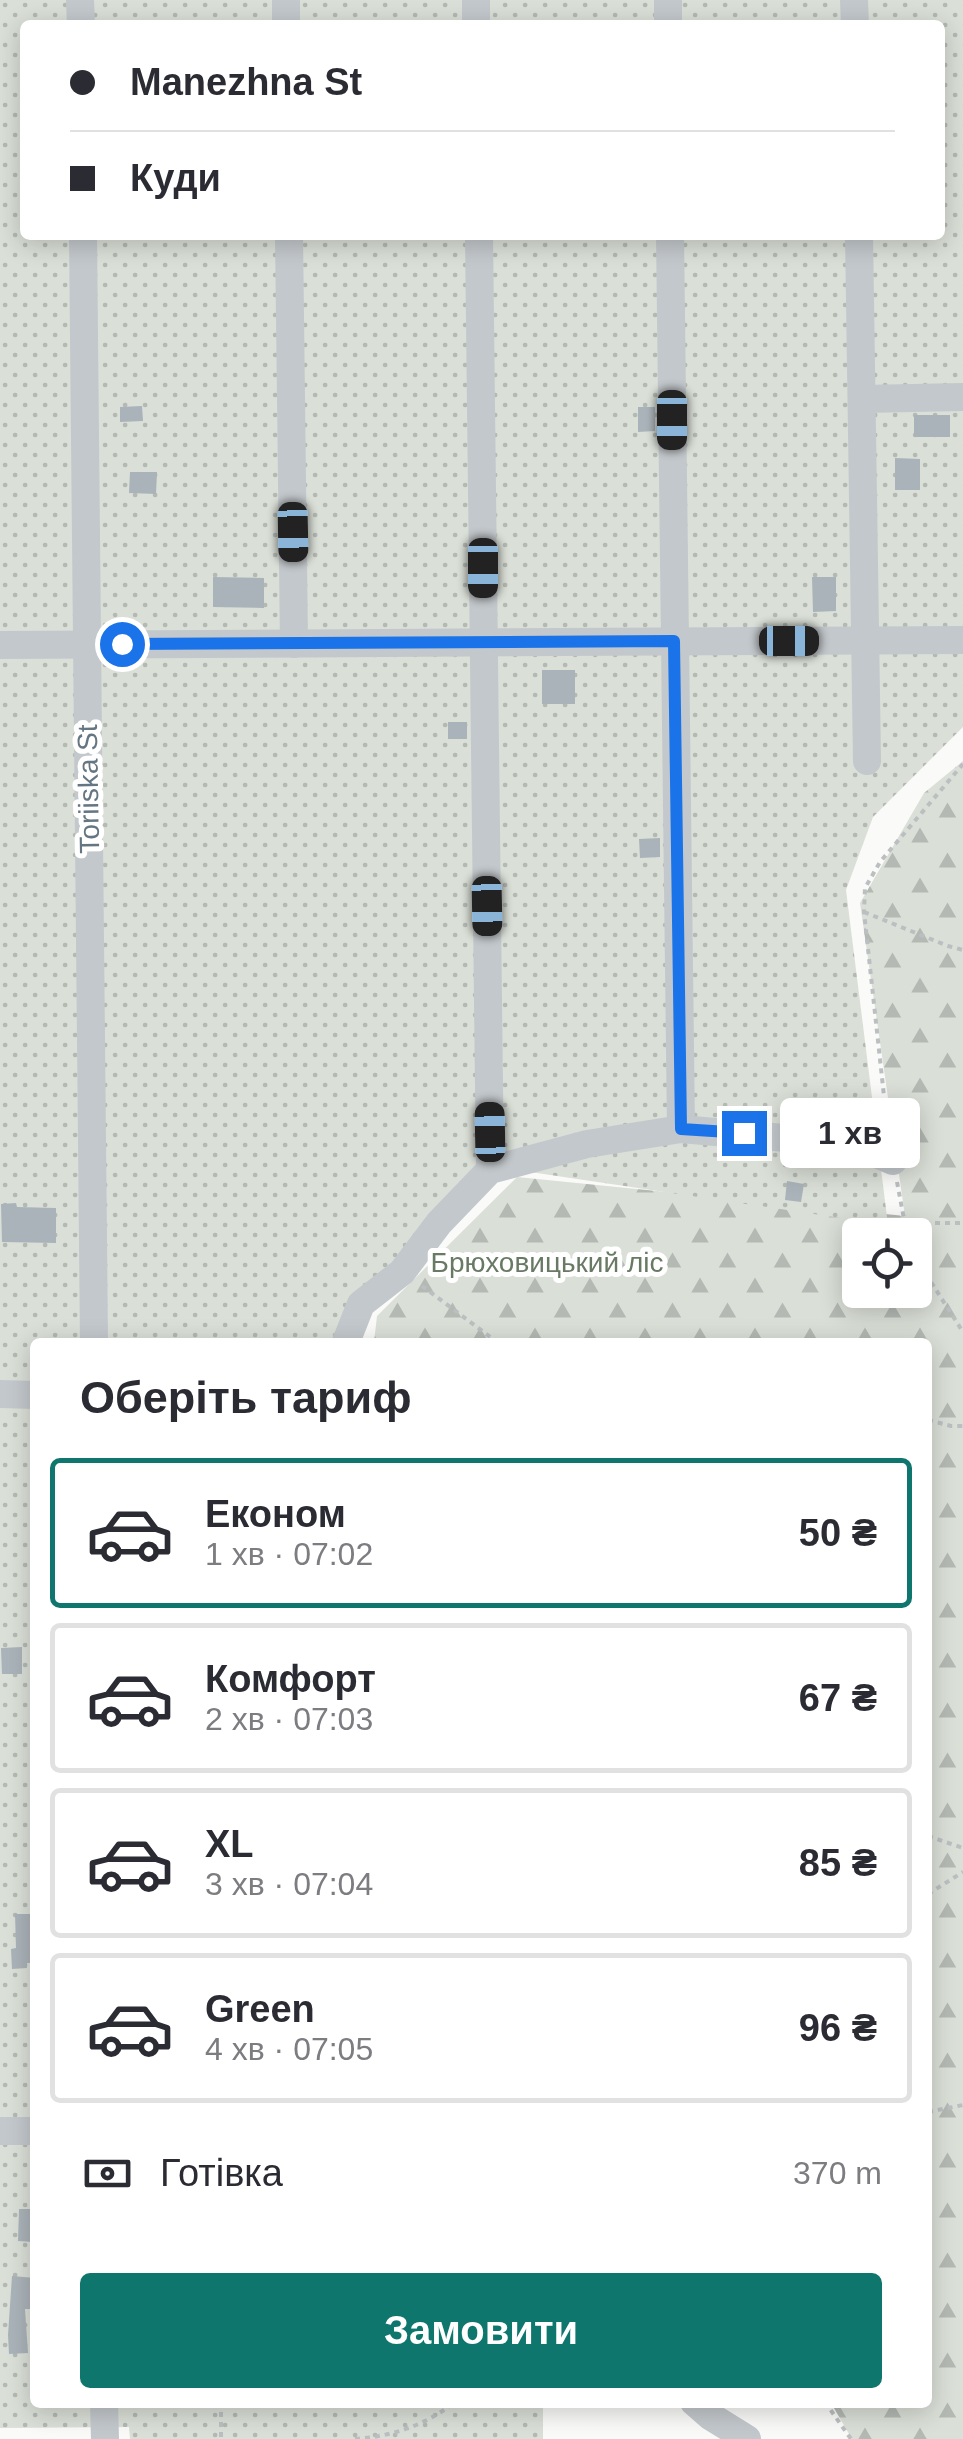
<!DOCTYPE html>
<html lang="uk">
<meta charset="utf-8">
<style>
:root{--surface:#fff;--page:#f2f2f3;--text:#2b2b33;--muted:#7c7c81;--line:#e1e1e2;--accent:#0f766e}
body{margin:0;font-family:Helvetica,sans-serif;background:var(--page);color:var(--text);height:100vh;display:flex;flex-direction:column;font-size:38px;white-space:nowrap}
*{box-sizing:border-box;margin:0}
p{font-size:32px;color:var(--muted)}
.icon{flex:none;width:55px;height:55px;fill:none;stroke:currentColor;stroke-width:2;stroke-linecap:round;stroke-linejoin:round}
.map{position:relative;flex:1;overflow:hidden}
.sheet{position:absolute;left:30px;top:1338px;width:902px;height:1070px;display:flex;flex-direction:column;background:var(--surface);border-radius:10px;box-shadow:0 5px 25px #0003}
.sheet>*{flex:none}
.hud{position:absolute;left:20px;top:20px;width:925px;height:220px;border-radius:10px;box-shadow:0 5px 25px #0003;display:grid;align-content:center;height:220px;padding:0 50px;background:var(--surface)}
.controls{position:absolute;left:842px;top:1218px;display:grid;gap:20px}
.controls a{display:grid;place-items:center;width:90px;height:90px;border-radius:10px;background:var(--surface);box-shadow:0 5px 25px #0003;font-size:50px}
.end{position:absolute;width:45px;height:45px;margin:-22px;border:12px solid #1a73e8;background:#fff;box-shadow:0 0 0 5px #fff}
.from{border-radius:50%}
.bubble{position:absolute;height:70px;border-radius:10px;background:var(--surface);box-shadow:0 5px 25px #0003;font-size:32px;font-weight:600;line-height:70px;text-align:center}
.car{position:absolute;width:30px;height:60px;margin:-30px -15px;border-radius:12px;box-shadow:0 0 8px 2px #0007;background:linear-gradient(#222 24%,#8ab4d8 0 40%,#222 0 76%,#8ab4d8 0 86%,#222 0)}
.hud b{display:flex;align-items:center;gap:35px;height:95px;font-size:38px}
.hud b+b{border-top:2px solid var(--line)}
.hud i{width:25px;height:25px;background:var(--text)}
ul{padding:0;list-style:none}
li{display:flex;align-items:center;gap:30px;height:150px;margin:0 20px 15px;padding:0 30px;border:5px solid var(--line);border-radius:10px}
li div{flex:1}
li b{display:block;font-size:38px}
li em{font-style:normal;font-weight:600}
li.selected{border-color:var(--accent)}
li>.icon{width:90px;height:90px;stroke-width:1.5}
h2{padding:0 50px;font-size:45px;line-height:120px}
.pay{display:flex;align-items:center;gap:25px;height:110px;padding:0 50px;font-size:38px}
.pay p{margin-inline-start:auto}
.action{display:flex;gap:20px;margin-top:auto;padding:20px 50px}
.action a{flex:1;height:115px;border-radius:10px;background:var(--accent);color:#fff;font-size:40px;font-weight:600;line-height:115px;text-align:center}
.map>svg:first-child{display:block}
.forest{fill:url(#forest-firs);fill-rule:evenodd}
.park{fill:url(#park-dots);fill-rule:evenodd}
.building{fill:#aab3b9}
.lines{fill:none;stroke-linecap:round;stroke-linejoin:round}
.path{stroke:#bbbfc2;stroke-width:4;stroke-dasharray:5 5;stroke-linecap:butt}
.minor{stroke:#c3c8cc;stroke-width:28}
.route{stroke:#1a73e8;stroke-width:12}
.labels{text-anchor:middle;stroke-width:10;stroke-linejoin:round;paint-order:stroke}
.street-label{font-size:28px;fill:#657683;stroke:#fff}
.park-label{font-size:28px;fill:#687a64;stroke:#fff}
</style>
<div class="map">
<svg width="963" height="2439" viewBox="0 0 963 2439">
<defs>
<pattern id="forest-firs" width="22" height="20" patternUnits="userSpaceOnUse" patternTransform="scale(2.5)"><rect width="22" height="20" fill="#dadfd7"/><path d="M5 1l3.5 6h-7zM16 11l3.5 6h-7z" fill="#b4b9b4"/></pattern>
<pattern id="park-dots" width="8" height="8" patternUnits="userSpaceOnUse" patternTransform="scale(2.5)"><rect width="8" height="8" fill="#dadfd7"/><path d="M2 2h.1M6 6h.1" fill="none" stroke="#b4b9b4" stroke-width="1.8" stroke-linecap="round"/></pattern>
</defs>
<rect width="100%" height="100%" fill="#fafaf8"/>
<path class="forest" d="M963,761v1678h-111l-21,-36 97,-1v-1060h-554l3,-26 140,-139 388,39 -45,-313 64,-110zM860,1235h55v55h-55z"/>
<path class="park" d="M0,0h963v727l-90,90 -27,73 42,335 -378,-56 -147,151 -2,22h-326v1060l508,1v36h-413l-1,-12 -129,1zM25,25h915v210h-915z"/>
<g class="building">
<path d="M142,406l1,15 -23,1v-15z"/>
<path d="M638,407h17v24l-17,1z"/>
<rect x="914" y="415" width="36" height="22"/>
<path d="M895,458l25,1v31h-25z"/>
<path d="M130,472h27l-1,22 -27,-1z"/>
<path d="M213,577l51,1v30l-51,-1z"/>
<path d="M812,577h24v34l-23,1z"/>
<rect x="542" y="670" width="33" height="34"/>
<rect x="448" y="722" width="19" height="17"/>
<path d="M660,838v19l-20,1 -1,-19z"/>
<path d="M787,1181l17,3 -3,18 -16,-2z"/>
<path d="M16,1203l1,4 39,1v35l-54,-1 -1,-38z"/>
<path d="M22,1647v27h-20l-1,-26z"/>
<path d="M15,1914h19l1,49h-8v5l-15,1 -1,-20 5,-1z"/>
<path d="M19,2209h16l-2,33 -15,-1z"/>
<path d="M12,2276l23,2v31h-10l3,44 -19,1 -1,-19z"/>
</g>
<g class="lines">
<g class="path">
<path d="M864,912l84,34 15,4"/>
<path d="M888,1133l-24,-221 1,-24 15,-26 83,-98"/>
<path d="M897,1182l10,53"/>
<path d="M905,1223h58"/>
<path d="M915,1257l48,75"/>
<path d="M422,1286l75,56"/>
<path d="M928,1420l23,6h12"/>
<path d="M928,1836l35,12"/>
<path d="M928,1894l35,-22"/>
<path d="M928,2112l35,-7"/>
<path d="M221,2402v37"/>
<path d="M825,2402l26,37"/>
<path d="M355,2439c38,-3 69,-13 100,-37"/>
</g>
<g class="minor">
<path d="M80,0l1,25"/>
<path d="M286,0v25"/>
<path d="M476,0v25"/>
<path d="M668,0v25"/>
<path d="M854,0l1,25"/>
<path d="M83,235l11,1107"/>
<path d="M289,235l5,409"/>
<path d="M479,235l11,935"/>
<path d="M670,235l11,894"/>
<path d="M859,235l8,526"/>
<path d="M862,399l101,-2"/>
<path d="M0,645l963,-5"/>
<path d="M346,1342l15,-38 41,-32 37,-49 51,-53 97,-26 94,-15 172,15 40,17"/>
<path d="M0,1394l35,1"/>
<path d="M0,2131h35"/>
<path d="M104,2402l1,37"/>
<path d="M694,2402l16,14 37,23"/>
</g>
</g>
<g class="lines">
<path class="route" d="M122,644l552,-3 7,488 63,4"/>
</g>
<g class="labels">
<g class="street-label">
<text transform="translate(88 789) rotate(-91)" y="10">Toriiska St</text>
</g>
<g class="park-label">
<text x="547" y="1272">Брюховицький ліс</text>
</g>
</g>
</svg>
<div class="controls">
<a><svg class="icon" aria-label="locate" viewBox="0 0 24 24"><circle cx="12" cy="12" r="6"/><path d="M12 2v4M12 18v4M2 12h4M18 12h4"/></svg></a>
</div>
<i class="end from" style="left:122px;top:644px"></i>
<i class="end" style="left:744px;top:1133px"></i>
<div class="bubble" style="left:780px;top:1098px;width:140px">1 хв</div>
<i class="car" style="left:672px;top:420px;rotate:180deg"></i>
<i class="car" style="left:293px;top:532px;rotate:179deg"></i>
<i class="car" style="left:483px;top:568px;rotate:180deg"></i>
<i class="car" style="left:789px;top:641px;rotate:90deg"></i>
<i class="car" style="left:487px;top:906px;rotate:179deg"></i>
<i class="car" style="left:490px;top:1132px;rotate:359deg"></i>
<div class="hud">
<b><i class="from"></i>Manezhna St</b>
<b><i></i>Куди</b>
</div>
<section class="sheet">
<h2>Оберіть тариф</h2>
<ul>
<li class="selected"><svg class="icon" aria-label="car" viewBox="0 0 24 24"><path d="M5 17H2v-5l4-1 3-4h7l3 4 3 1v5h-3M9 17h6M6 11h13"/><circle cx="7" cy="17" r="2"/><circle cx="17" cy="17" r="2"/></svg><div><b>Економ</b><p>1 хв · 07:02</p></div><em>50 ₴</em></li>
<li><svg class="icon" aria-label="car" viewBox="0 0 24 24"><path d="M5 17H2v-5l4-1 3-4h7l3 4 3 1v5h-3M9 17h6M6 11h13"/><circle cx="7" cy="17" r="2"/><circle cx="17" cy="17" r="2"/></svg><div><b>Комфорт</b><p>2 хв · 07:03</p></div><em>67 ₴</em></li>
<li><svg class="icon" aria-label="car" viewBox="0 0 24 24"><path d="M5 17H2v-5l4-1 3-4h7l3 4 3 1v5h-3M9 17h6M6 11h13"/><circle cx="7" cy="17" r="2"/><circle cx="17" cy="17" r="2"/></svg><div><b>XL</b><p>3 хв · 07:04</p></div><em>85 ₴</em></li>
<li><svg class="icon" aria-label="car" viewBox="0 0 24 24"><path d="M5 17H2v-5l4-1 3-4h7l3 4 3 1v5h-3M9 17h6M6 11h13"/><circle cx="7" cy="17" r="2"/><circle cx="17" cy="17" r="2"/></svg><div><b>Green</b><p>4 хв · 07:05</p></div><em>96 ₴</em></li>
</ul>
<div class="pay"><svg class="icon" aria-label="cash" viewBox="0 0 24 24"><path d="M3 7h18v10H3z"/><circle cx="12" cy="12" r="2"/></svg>Готівка<p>370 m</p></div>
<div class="action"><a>Замовити</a></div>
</section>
</div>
